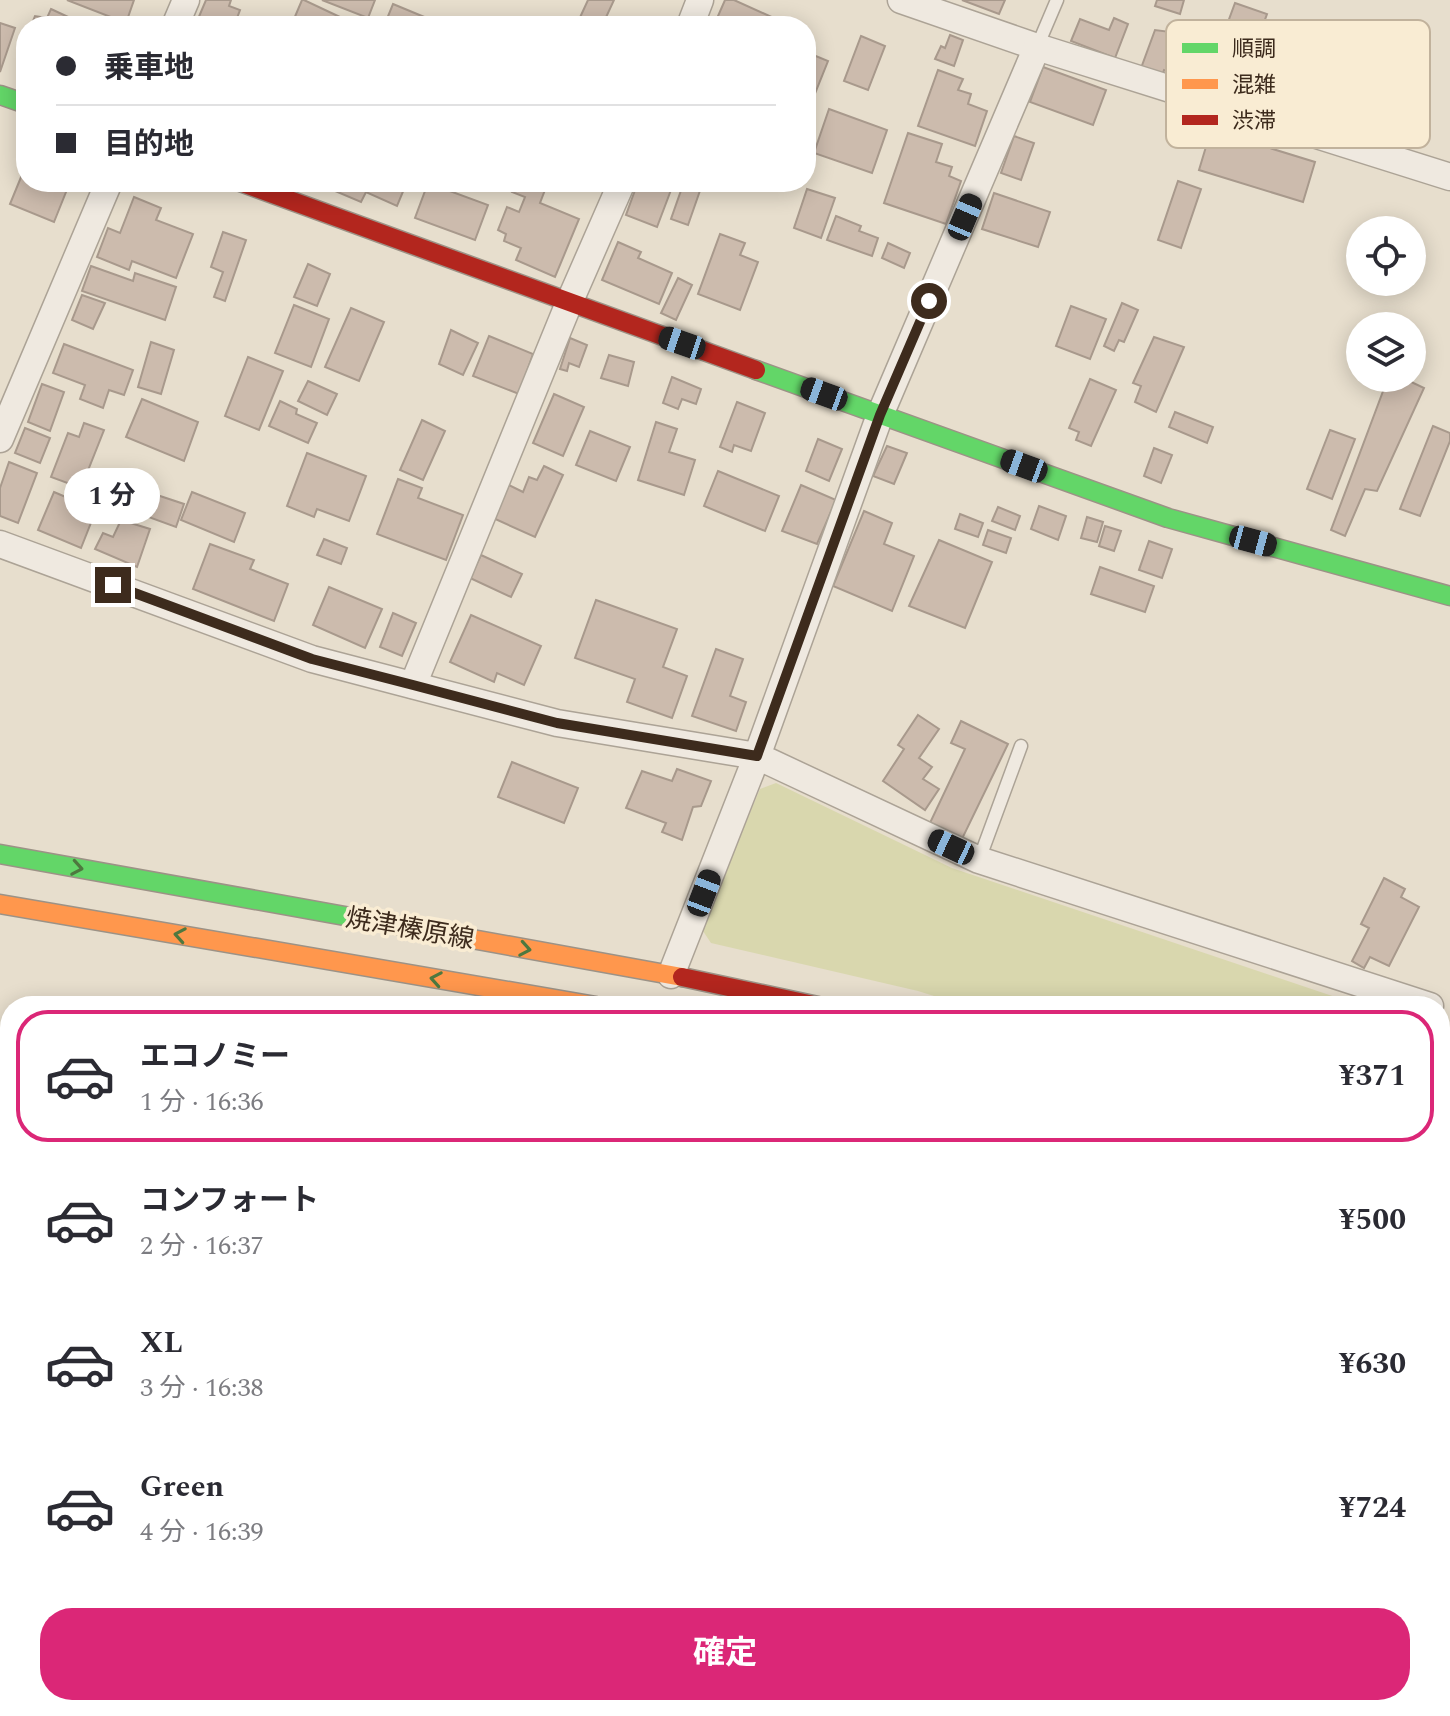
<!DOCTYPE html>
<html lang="ja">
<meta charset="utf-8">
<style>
:root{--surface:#fff;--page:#f2f2f3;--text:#2b2b33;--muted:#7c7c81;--line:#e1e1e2;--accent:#db2777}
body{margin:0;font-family:Spectral,"Noto Sans JP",serif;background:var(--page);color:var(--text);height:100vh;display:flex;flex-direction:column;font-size:30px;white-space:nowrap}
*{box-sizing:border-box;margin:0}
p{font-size:26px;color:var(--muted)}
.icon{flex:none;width:44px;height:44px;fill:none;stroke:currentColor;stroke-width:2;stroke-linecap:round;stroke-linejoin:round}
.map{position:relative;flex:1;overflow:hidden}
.drawer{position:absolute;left:0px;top:996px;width:1450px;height:720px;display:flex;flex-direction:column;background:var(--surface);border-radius:32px 32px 0 0;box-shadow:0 4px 20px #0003}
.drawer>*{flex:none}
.guide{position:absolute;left:16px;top:16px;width:800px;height:176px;border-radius:32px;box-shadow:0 4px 20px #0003;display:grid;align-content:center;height:176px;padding:0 40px;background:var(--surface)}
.tools{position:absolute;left:1346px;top:216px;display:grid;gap:16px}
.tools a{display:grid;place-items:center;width:80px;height:80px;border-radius:50%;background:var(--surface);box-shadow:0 4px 20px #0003;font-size:40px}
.end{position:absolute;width:36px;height:36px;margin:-18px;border:10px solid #3d2b1d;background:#fff;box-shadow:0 0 0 4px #fff}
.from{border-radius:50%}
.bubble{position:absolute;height:56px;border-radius:28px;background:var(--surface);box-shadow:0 4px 20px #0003;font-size:26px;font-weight:700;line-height:56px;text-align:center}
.car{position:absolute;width:24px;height:48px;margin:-24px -12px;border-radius:10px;box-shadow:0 0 6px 2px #0007;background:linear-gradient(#222 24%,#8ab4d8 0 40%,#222 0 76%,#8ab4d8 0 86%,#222 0)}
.guide b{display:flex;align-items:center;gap:28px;height:76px;font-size:30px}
.guide b+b{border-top:2px solid var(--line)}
.guide i{width:20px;height:20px;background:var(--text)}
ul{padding:14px 0 0;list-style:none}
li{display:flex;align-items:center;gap:24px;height:132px;margin:0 16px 12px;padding:0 24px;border:4px solid transparent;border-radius:32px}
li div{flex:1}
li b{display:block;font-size:30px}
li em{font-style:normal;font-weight:700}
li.selected{border-color:var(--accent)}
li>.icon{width:72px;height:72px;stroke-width:1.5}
.button{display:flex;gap:16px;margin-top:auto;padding:16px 40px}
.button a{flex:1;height:92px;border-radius:32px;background:var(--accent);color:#fff;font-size:32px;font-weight:700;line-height:92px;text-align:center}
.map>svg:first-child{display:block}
.green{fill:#d9d7ae}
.building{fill:#ccbbad;stroke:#a8998c;stroke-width:2}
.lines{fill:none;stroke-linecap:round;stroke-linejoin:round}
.lane-casing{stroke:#aca396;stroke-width:15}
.street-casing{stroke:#aca396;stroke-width:29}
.fast-casing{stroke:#9c9286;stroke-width:21}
.slow-casing{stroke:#9c9286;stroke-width:21}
.jam-casing{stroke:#9c9286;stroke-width:21}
.lane{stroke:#efe9e0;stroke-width:12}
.street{stroke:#efe9e0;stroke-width:26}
.fast{stroke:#63d668;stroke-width:18}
.slow{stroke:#ff974d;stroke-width:18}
.jam{stroke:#b3261e;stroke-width:18}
.oneway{stroke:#4e783f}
.route{stroke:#3d2b1d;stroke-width:10}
.labels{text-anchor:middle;stroke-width:7;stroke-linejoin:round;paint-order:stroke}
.street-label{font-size:26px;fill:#3d2b1d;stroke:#f9ecd3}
.key{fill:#f9ecd3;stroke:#c1b29c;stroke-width:2}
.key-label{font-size:22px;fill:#3d2b1d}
</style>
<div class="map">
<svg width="1450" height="1716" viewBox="0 0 1450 1716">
<rect width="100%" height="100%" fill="#e7decd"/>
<g class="green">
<path d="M776,783l176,85 410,138h-396l-48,-15 -207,-48 -10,-15 59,-139z"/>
<path d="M1440,1032l10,3v122l-10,-3z"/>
</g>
<g class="building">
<path d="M67,0h67l-8,23z"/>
<path d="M206,0h25l-2,6 11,4 -6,16h-39z"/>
<path d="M302,0h2l55,26h-68z"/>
<path d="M322,0h53l-7,18z"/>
<path d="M588,0h26l-12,26h-22l-3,-2z"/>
<path d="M725,0h9l51,23 -1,3h-79l2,-6 8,3z"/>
<path d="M962,0h43l-6,14z"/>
<path d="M1157,0h27l-4,14 -25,-8z"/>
<path d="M1235,3l32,11 -11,30 -32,-11z"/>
<path d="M393,4l53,22h-62z"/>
<path d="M51,9l28,13 -2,4h-46l4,-10 12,2z"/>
<path d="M1114,18l14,6 -13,34 -44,-17 9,-22 29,11z"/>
<path d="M0,23l15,5 -15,44z"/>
<path d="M1173,23l38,15 -16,43 -31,-11 -3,9 -21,-8 15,-41 15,2z"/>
<path d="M950,35l13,5 -9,26 -19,-7 6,-13 4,2z"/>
<path d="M861,36l24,10 -17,44 -24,-9z"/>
<path d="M806,52l22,9 -16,40 -6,-2z"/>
<path d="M1043,67l63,23 -13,35 -63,-23z"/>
<path d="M938,70l25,9 -5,11 13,4 -3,10 19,7 -12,35 -57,-20z"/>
<path d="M829,109l58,21 -15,43 -58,-20z"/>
<path d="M1211,130l104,32 -12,40 -104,-32z"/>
<path d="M908,133l34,11 -6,18 16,5 -3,9 12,5 -15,43 -62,-21z"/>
<path d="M1014,136l20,7 -13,37 -20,-7z"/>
<path d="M26,165v17h44l-16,40 -44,-18z"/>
<path d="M1178,181l23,8 -20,59 -23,-8z"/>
<path d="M331,182h76l-10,24 -31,-14 -5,10 -33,-14z"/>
<path d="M516,182h32l-8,21 39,16 -24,58 -39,-17 5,-12 -17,-7 2,-7 -8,-4 9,-23 12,5 6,-15 -13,-5z"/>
<path d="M638,182h36l-17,45 -31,-12z"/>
<path d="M684,182h19l-15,43 -17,-6z"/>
<path d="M428,183l60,22 -13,35 -60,-22z"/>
<path d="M807,189l28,9 -14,40 -27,-10z"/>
<path d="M994,193l56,19 -12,35 -56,-18z"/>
<path d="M134,197l27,11 -5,12 37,14 -17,44 -44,-17 -3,9 -32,-13 11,-29 12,5z"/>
<path d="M836,216l25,10 -2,5 19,7 -6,18 -45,-16z"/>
<path d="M223,232l23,8 -21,61 -11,-4 9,-25 -12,-5z"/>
<path d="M720,234l25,9 -5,12 18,7 -18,48 -42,-16z"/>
<path d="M618,242l23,10 -3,6 34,15 -13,31 -57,-24z"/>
<path d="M888,243l22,10 -6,15 -22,-10z"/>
<path d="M308,264l22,10 -13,32 -23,-9z"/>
<path d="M91,266l42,15 2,-8 41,14 -11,33 -83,-29z"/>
<path d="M678,278l14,7 -16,35 -15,-7z"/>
<path d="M82,295l23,8 -12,26 -21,-9z"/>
<path d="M1122,303l16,7 -14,32 -5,-2 -5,11 -10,-5z"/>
<path d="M294,305l35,14 -18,48 -36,-14z"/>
<path d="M1071,306l35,13 -16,40 -34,-13z"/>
<path d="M351,308l33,14 -25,59 -34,-14z"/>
<path d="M451,330l27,13 -15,32 -24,-11z"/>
<path d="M489,336l44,18 -14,40 -46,-18z"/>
<path d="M1154,337l30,10 -28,65 -21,-10 6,-16 -8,-3z"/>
<path d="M570,338l17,7 -8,22 -10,-4 -2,8 -7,-2z"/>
<path d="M151,342l23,8 -13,44 -23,-7z"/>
<path d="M64,344l69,26 -9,25 -15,-5 -6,18 -23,-9 5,-14 -32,-12z"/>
<path d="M609,355l25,7 -6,24 -27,-8z"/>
<path d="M248,357l35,14 -24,59 -34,-14z"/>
<path d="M672,377l29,12 -5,15 -14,-5 -4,10 -15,-6z"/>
<path d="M1388,378h15l21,10 -47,103 -12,-2 -20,47 -14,-6z"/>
<path d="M1090,379l26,11 -25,56 -15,-6 3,-8 -10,-4z"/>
<path d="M308,381l29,13 -10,21 -29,-14z"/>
<path d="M42,384l22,8 -14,39 -22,-9z"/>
<path d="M554,394l30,13 -21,49 -30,-13z"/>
<path d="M142,399l56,23 -14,39 -58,-24z"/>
<path d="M280,401l17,8 -1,5 21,9 -9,20 -39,-17z"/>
<path d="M737,402l28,11 -14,38 -17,-6 -2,7 -12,-5z"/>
<path d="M1175,412l38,15 -6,16 -38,-16z"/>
<path d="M422,420l23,11 -22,49 -23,-10z"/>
<path d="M656,422l21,7 -8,23 26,8 -11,35 -46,-15z"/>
<path d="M84,423l20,7 -23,58 -30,-11 17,-44 11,4z"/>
<path d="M1433,426l17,7v8l-30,75 -20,-7z"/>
<path d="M25,428l25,10 -10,25 -25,-10z"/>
<path d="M1330,430l25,9 -23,60 -25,-10z"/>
<path d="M590,431l40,16 -14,34 -40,-16z"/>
<path d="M818,439l24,10 -13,32 -23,-10z"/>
<path d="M887,446l20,7 -13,31 -21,-8z"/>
<path d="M1154,448l18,7 -11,28 -17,-7z"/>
<path d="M307,453l59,23 -17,45 -32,-12 -3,8 -27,-11z"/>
<path d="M9,462l28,11 -19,50 -18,-7v-28z"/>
<path d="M544,466l19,9 -28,62 -42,-19 16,-33 14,7 6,-15 8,3z"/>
<path d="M718,471l61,25 -14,35 -61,-25z"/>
<path d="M398,479l24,9 -4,10 45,17 -17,45 -69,-26z"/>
<path d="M801,485l35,15 -19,44 -35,-13z"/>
<path d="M54,492l42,18 -15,38 -43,-18z"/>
<path d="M192,492l53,21 -11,29 -53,-22z"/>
<path d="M151,493l33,11 -8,23 -33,-12z"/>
<path d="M1039,506l27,10 -8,24 -27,-11z"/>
<path d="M998,507l22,9 -5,14 -23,-9z"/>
<path d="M864,511l28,12 -8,21 30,12 -22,55 -59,-25z"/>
<path d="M960,514l23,9 -5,14 -23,-8z"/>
<path d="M1087,517l16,5 -6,20 -16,-4z"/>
<path d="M121,520l29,9 -13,38 -42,-18 8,-16 10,4z"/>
<path d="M1105,526l16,5 -7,20 -15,-5z"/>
<path d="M988,530l23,8 -5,15 -23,-8z"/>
<path d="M324,539l23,9 -6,16 -24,-9z"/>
<path d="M939,540l53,22 -27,66 -56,-22z"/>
<path d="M1149,541l23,8 -10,29 -23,-8z"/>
<path d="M210,544l44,16 -4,9 38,15 -14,37 -81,-32z"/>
<path d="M481,555l41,19 -11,23 -41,-19z"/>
<path d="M1100,567l54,19 -9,26 -54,-18z"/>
<path d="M329,587l53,22 -17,39 -52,-23z"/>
<path d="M596,600l81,29 -14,38 24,9 -15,42 -45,-16 8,-23 -60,-21z"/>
<path d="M393,613l23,10 -14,33 -22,-9z"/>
<path d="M471,615l70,31 -17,39 -27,-12 -3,9 -44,-20z"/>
<path d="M716,649l27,10 -13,37 16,6 -10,29 -44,-15z"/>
<path d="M918,715l21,14 -20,29 13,9 -9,12 16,10 -14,21 -42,-29 21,-32 -6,-4z"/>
<path d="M961,721l47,23 -47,97 -32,-16 36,-76 -14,-6z"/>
<path d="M512,762l66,26 -14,35 -66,-26z"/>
<path d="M677,769l34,12 -10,25 -8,1 -11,33 -20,-8 4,-9 -40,-15 16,-37 30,10z"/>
<path d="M1384,878l21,11 -4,8 18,10 -30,59 -19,-9 -6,11 -12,-7 17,-33 -8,-4z"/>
<path d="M1440,1313l10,5v264l-10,22z"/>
<path d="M0,1511l10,3v49l-10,-3z"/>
<path d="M0,1596l10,3v47l-10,-2z"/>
<path d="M0,1689l10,2v15h7l-2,10 -15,-2z"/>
<path d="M274,1706h59l-3,10h-27l-10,-4 -2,4h-20z"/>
<path d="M405,1706h62l-2,10h-62z"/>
<path d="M540,1706h71l-3,10h-71z"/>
<path d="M782,1706h35l-4,10h-35z"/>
<path d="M1047,1706h345l-5,10h-345z"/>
</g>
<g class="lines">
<defs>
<g id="lane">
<path d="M1037,47l20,-47"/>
<path d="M979,860l42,-114"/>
</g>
<g id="street">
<path d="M901,0l136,47 413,130"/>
<path d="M175,26l11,-26"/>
<path d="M690,26l10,-26"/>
<path d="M1037,47l-157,368 -123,341 222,104 451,146"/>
<path d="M0,439l109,-257"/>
<path d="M0,544l312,115 245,64 200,33 -86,219"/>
<path d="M413,685l156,-382 53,-121"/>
<path d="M0,1150l10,2"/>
<path d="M0,1354l10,2"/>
<path d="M694,1706l12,10"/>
<path d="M46,1716l2,-10"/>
<path d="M493,1716l4,-10"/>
</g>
<g id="fast">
<path d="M0,95l26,9"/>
<path d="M756,370l412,148 282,78"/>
<path d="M0,854l367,66"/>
<path d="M1440,1247l10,3"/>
</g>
<g id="slow">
<path d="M0,904l596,102"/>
<path d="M367,920l315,57"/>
<path d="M1440,1687l10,-21"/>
</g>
<g id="jam">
<path d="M240,182l516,188"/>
<path d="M682,977l136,29"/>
<path d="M1440,1196l10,3"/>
</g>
</defs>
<use href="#lane" class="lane-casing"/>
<use href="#street" class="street-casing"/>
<use href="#fast" class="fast-casing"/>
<use href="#slow" class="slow-casing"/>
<use href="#jam" class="jam-casing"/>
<use href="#lane" class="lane"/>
<use href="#street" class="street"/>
<use href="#fast" class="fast"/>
<use href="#slow" class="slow"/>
<use href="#jam" class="jam"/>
</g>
<defs><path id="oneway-chevron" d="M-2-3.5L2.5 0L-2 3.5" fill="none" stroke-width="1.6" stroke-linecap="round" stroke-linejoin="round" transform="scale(2)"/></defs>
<g class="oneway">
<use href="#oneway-chevron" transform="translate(77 868) rotate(10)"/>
<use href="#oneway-chevron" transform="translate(180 935) rotate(-170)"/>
<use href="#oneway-chevron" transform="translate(525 949) rotate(10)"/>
<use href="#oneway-chevron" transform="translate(436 979) rotate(-170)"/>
</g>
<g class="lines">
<path class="route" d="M113,585l199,74 101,26 144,38 200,33 123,-341 49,-114"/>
</g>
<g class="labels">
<g class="street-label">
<text transform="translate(410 928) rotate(10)" y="9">焼津榛原線</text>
</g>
</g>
<rect x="1166" y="20" width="264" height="128" rx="12" class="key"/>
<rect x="1182" y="43" width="36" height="10" fill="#63d668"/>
<rect x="1182" y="79" width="36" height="10" fill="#ff974d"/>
<rect x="1182" y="115" width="36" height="10" fill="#b3261e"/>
<g class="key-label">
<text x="1232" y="56">順調</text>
<text x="1232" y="92">混雑</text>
<text x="1232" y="128">渋滞</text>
</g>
</svg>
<div class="tools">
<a><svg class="icon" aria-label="locate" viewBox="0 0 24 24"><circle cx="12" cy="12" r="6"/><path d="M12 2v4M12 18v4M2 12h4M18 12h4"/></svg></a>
<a><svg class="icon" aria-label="layers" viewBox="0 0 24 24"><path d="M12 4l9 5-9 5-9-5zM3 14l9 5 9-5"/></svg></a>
</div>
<i class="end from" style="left:929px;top:301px"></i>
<i class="end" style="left:113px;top:585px"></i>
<div class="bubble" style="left:64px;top:468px;width:96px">1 分</div>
<i class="car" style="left:965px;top:217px;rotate:23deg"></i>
<i class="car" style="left:682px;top:343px;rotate:289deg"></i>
<i class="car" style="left:824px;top:394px;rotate:290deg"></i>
<i class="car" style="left:1024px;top:466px;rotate:290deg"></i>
<i class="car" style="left:1253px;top:541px;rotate:105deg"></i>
<i class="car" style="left:951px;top:847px;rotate:295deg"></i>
<i class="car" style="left:704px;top:893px;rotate:21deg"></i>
<div class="guide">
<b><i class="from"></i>乗車地</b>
<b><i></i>目的地</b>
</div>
<section class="drawer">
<ul>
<li class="selected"><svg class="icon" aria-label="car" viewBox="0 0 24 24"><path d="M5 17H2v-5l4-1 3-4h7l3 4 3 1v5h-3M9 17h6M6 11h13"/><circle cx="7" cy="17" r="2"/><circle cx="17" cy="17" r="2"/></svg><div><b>エコノミー</b><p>1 分 · 16:36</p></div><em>¥371</em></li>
<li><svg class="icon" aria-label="car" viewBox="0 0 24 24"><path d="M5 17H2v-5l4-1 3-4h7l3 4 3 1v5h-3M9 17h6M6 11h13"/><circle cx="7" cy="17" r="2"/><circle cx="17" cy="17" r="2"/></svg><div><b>コンフォート</b><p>2 分 · 16:37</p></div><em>¥500</em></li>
<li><svg class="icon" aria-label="car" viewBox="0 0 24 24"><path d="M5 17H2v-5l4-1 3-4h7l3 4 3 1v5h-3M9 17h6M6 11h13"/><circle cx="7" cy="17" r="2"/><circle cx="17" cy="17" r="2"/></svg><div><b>XL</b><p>3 分 · 16:38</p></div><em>¥630</em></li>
<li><svg class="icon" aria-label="car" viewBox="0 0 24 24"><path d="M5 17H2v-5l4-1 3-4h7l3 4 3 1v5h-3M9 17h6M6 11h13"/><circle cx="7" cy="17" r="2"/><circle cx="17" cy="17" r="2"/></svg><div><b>Green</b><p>4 分 · 16:39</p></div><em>¥724</em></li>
</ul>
<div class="button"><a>確定</a></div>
</section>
</div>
